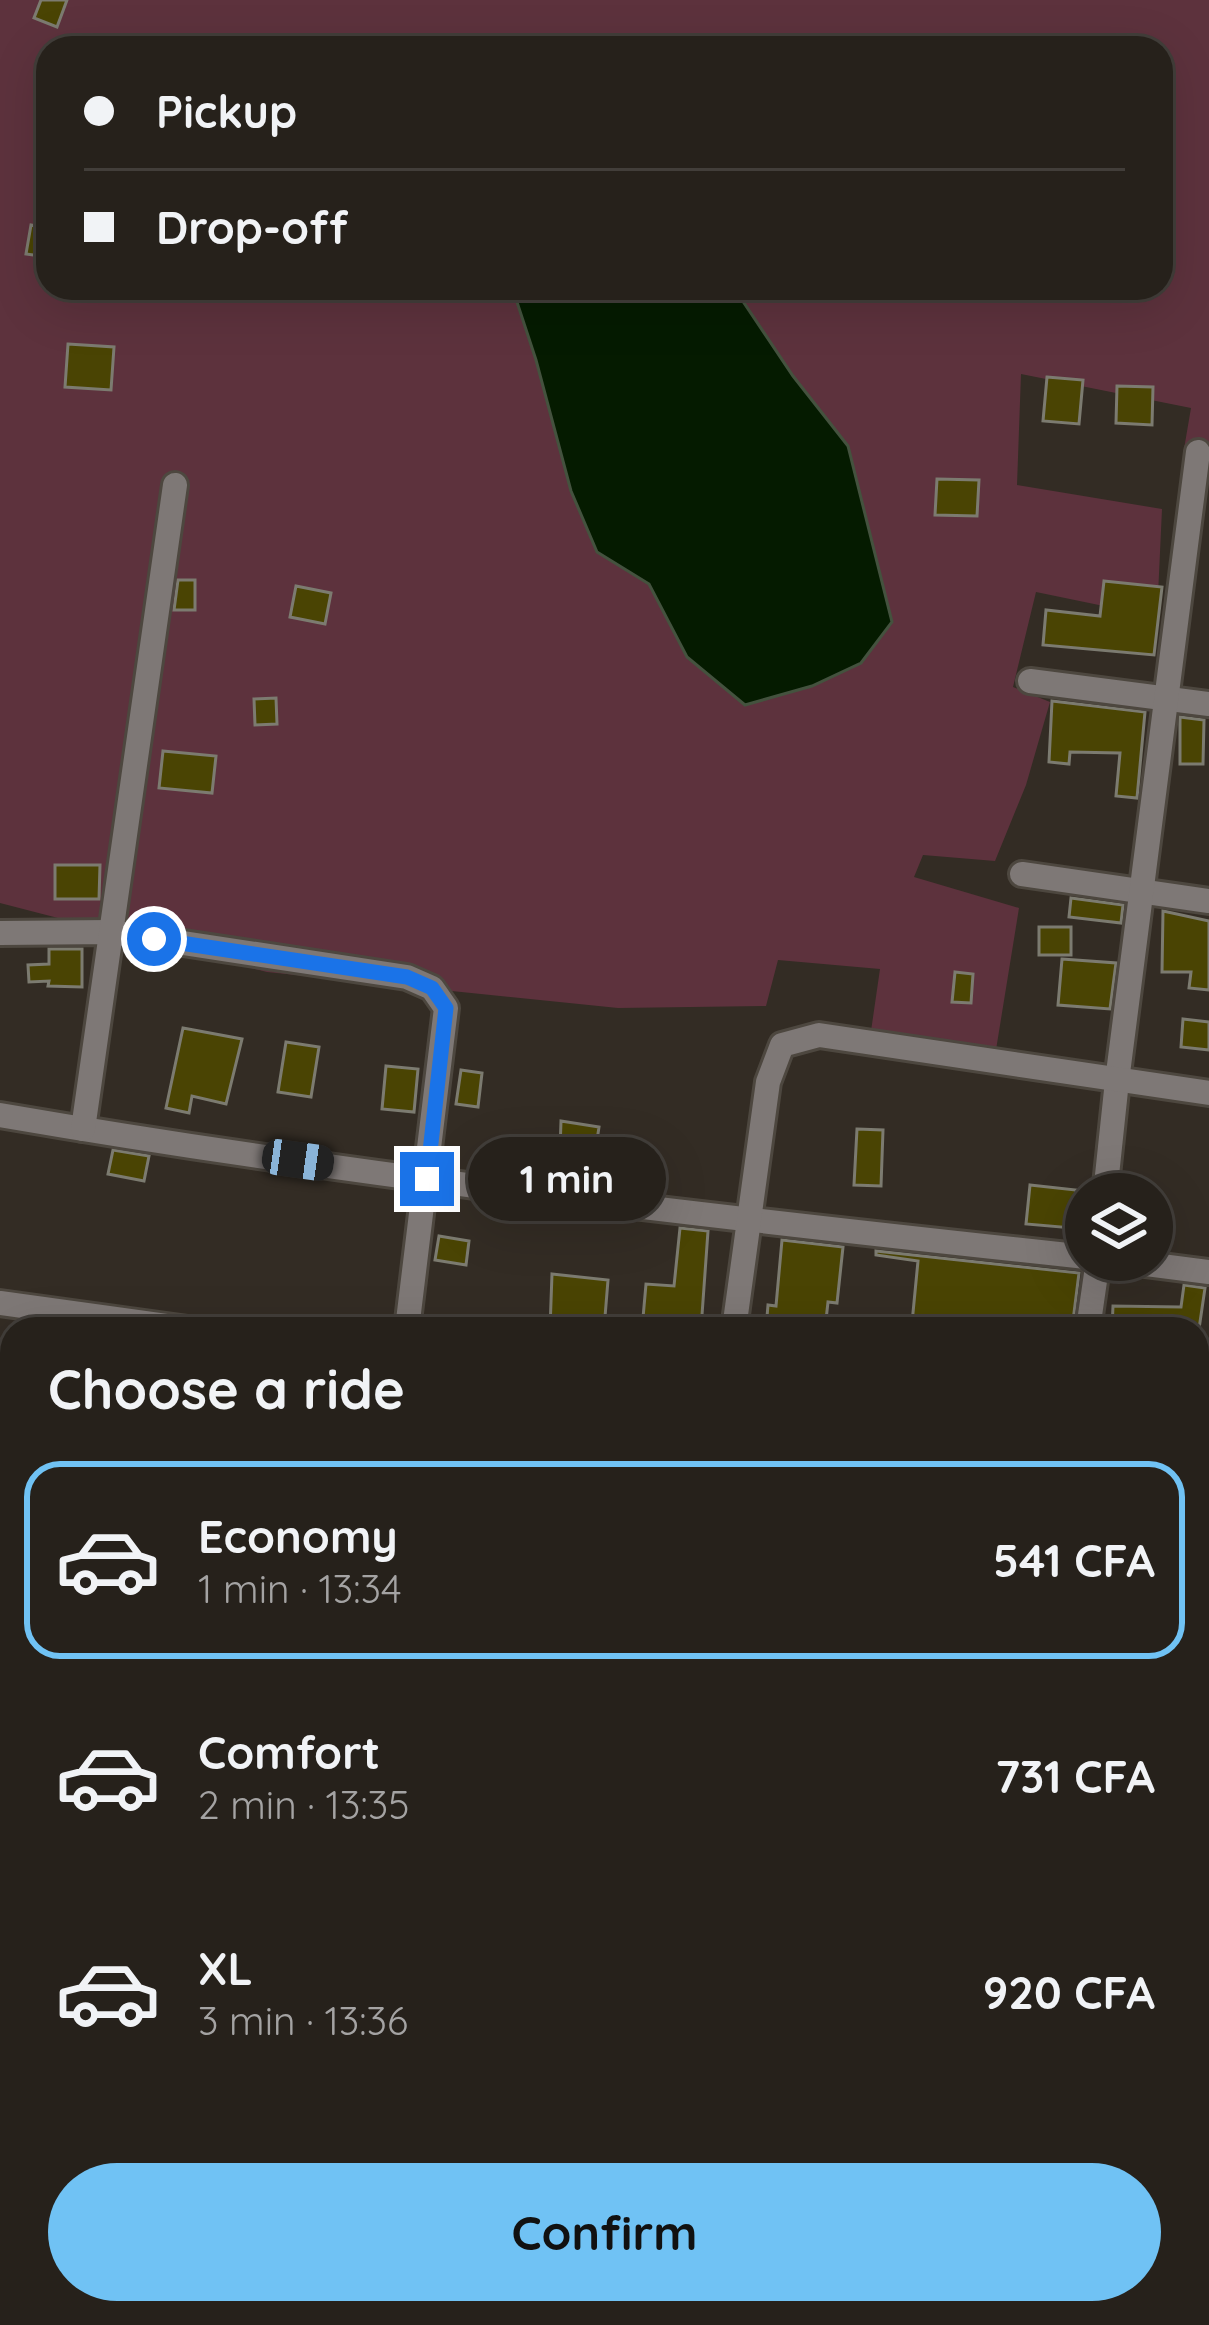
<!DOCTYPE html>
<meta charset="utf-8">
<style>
:root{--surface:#26211b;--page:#322e28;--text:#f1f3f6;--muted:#a4a3a3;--line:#423e3a;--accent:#70c2f4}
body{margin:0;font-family:Quicksand,sans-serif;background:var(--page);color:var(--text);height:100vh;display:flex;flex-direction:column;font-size:45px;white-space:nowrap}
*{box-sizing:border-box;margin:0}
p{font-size:39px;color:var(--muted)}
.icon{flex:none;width:66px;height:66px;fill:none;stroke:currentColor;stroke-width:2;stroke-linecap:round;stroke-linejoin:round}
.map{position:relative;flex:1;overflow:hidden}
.sheet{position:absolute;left:0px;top:1317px;width:1209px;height:1008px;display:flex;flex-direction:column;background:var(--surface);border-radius:36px 36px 0 0;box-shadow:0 12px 48px #0002,0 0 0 3px var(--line)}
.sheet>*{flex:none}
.banner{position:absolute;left:36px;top:36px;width:1137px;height:264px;border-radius:36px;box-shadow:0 12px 48px #0002,0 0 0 3px var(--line);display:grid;align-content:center;height:264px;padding:0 48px;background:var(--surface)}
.controls{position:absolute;left:1065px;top:1173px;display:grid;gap:24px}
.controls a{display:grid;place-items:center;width:108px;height:108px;border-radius:50%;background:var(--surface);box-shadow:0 12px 48px #0002,0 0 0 3px var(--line);font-size:60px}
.end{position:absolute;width:54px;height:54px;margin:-27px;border:15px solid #1a73e8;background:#fff;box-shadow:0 0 0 6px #fff}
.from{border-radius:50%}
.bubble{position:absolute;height:84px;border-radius:42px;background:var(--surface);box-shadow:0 12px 48px #0002,0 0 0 3px var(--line);font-size:39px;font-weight:700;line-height:84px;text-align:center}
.car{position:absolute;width:36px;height:72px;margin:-36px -18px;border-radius:15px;box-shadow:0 0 9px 3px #0007;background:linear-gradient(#222 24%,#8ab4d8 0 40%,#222 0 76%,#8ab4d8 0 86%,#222 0)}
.banner b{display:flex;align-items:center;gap:42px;height:114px;font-size:45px}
.banner b+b{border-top:3px solid var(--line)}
.banner i{width:30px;height:30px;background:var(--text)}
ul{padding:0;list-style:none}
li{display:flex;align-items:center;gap:36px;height:198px;margin:0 24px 18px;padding:0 24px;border:6px solid transparent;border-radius:36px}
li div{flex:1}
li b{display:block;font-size:45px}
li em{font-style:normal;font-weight:700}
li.active{border-color:var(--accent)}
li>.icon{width:108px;height:108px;stroke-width:1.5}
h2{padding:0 48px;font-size:54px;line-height:144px}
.primary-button{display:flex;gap:24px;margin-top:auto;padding:24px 48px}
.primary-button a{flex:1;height:138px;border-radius:72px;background:var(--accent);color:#111;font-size:48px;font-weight:700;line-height:138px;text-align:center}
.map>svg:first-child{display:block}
.built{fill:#3f3427}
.green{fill:#5d323d;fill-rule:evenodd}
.water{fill:#051b00;stroke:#44523e;stroke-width:3}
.building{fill:#4a4403;stroke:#7c7b70;stroke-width:3}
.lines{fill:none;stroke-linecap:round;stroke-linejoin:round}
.street-casing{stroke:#4d473f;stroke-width:30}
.secondary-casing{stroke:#4d473f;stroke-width:30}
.street{stroke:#7e7876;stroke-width:24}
.secondary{stroke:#aba29f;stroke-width:24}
.rail-casing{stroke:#aea8a2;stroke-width:10}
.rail{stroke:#29221b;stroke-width:6;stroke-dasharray:18;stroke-linecap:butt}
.route{stroke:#1a73e8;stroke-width:15}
</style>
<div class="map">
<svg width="1209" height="2325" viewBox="0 0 1209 2325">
<rect width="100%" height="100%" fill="#332c24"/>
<path class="built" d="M1197,1860l12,2 -1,111 -11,-1z"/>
<path class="green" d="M0,0h1209v457l-25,-8 7,-41 -170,-34 -4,111 145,24 -5,108 -121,-25 -23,95 37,15 -24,83 -31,76 -72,-6 -9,22 105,31 -24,148 -125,-18 10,-69 -102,-9 -12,46 -148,2 -351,-36 -267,-69zM48,48h1113v240h-427l59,88 55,70 44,175 -205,36 -38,-73 -52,-32 -83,-259 1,-5h-467z"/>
<path class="water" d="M515,288h219l59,88 55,70 44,176 -31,41 -49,23 -67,19 -58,-48 -38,-73 -52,-32 -26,-61 -35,-131 -22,-67z"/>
<g class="building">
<path d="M41,0h26l-10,27 -23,-9z"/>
<path d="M31,225l17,3v29l-22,-3z"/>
<path d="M68,344l46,3 -3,43 -46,-3z"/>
<path d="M1047,377l36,3 -4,44 -36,-3z"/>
<path d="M1117,386l36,1 -1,38 -36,-2z"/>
<path d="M937,479l42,1 -2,36 -42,-1z"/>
<path d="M178,580h17v30h-21z"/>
<path d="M1104,581l58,6 -8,68 -111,-10 3,-35 54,6z"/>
<path d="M296,586l35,7 -6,31 -35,-7z"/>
<path d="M276,698l1,26 -22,1 -1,-26z"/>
<path d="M1052,701l93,11 -8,86 -21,-2 4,-43 -50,-1 -1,12 -20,-2z"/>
<path d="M1180,717l24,3 -1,44h-23z"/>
<path d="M163,751l53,5 -4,37 -53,-5z"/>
<path d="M55,865h45l-1,34h-44z"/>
<path d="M1071,898l52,7 -2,18 -52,-6z"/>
<path d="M1163,911l46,10v69l-20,-2 2,-16h-29z"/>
<rect x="1039" y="927" width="32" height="28"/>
<path d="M49,949h33v38l-34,-1 1,-5 -20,1 -1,-17 21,-1z"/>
<path d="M1062,959l54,4 -6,46 -52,-4z"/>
<path d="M955,972l18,2 -2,29 -19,-1z"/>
<path d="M1183,1019l26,3v28l-28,-3z"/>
<path d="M183,1028l59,11 -16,65 -34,-8 -3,17 -23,-5z"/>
<path d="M286,1042l33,5 -8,50 -33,-5z"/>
<path d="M386,1066l32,3 -4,43 -32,-3z"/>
<path d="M461,1070l21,3 -4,34 -22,-3z"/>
<path d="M561,1121l38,6 -6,40 -24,-4 2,-13h-11z"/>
<path d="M857,1129l26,1 -2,56 -27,-1z"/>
<path d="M113,1150l36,6 -5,25 -36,-7z"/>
<path d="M1030,1185l46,5 -4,38 -46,-4z"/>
<path d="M680,1228l28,3 -7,98h-59l4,-45 28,2z"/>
<path d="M439,1236l30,5 -3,24 -31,-5z"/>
<path d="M782,1240l61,7 -6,56 -9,-1 -3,27h-59l2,-24 8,1z"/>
<path d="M876,1251l203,22 -7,56h-102l-58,-6 6,-62 -42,-6z"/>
<path d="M552,1274l56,6 -4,49h-54z"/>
<path d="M1184,1285l21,3 -6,41h-87l1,-23 68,1z"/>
</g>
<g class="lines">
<defs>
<g id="street">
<path d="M1030,681l179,23"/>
<path d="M1022,874l187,27"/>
<path d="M0,933l111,-1 296,45 25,11 14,20 -39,321"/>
<path d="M0,1115c360,62 723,103 1086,142"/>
<path d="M83,1129l92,-644"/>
<path d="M1105,1194l12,-113 81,-629"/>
<path d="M1115,1260l94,12"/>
<path d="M0,1303l188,26"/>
<path d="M734,1329l34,-247 14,-37 37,-10 390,58"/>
<path d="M1088,1329l10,-69"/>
<path d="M1197,1467l12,2"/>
<path d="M0,1494l12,2"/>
<path d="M1197,1650l12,2"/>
<path d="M0,1704l12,-1"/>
<path d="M1197,1848l12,2"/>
<path d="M0,2031l12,8"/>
<path d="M1197,2040l12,2"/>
<path d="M1197,2239l12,1"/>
<path d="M0,2259l12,7"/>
<path d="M91,2313l19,12"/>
<path d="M439,2313l19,12"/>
<path d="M56,2325l2,-12"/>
</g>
<g id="secondary">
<path d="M0,1725l12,8"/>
<path d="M0,1788l12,8"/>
<path d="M790,2313l17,12"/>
<path d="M880,2313l19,12"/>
</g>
</defs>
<use href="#street" class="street-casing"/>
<use href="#secondary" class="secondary-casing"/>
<use href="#street" class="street"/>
<use href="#secondary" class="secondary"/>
<defs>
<g id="rail">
<path d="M0,1752l12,7"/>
<path d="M836,2313l17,12"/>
</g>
</defs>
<use href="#rail" class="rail-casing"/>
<use href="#rail" class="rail"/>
</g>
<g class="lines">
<path class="route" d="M154,939l253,38 25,11 14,20 -19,171"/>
</g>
</svg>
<div class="controls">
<a><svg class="icon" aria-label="layers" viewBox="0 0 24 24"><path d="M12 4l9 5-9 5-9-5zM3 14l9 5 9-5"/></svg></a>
</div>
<i class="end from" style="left:154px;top:939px"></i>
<i class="end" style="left:427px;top:1179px"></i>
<div class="bubble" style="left:468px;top:1137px;width:198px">1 min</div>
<i class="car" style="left:298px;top:1160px;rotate:98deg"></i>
<div class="banner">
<b><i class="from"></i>Pickup</b>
<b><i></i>Drop-off</b>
</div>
<section class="sheet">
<h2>Choose a ride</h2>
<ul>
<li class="active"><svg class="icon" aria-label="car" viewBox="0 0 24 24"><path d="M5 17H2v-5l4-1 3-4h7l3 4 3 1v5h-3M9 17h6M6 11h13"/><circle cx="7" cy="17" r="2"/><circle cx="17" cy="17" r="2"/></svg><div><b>Economy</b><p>1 min · 13:34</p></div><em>541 CFA</em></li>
<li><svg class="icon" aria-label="car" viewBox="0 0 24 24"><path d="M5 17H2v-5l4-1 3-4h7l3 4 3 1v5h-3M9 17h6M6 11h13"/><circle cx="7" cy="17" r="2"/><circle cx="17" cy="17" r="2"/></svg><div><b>Comfort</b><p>2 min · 13:35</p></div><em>731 CFA</em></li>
<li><svg class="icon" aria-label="car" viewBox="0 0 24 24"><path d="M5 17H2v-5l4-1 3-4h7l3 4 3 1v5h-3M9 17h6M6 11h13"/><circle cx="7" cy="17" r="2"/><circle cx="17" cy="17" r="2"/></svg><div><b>XL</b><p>3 min · 13:36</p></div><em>920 CFA</em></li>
</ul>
<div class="primary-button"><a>Confirm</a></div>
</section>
</div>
